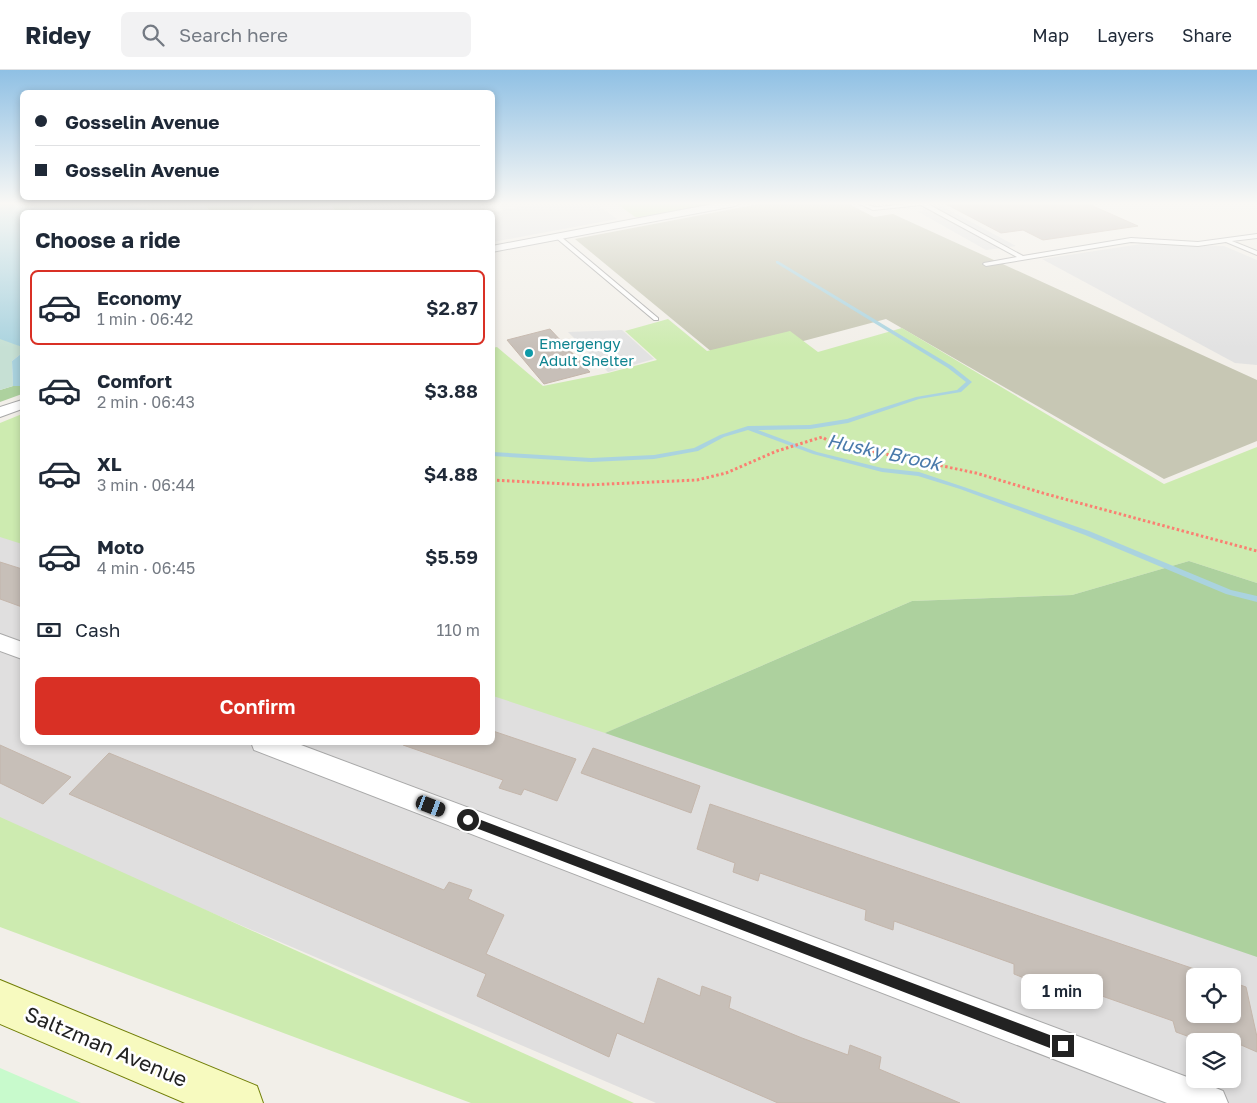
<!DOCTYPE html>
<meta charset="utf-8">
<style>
:root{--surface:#fff;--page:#f2f2f3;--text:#1f2937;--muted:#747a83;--line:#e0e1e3;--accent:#d93025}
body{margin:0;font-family:"Golos Text",sans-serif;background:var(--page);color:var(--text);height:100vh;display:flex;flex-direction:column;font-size:19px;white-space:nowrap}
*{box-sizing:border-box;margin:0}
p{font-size:16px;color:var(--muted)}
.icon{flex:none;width:28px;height:28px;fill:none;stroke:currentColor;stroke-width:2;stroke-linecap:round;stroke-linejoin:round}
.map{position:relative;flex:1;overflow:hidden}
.details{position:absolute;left:20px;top:140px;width:475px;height:535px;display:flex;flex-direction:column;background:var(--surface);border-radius:8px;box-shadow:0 2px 8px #0003}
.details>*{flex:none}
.top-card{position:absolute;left:20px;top:20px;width:475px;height:110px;border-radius:8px;box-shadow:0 2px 8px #0003;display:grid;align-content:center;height:110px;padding:0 15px;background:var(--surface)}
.controls{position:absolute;left:1186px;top:898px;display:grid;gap:10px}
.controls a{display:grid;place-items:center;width:55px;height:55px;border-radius:8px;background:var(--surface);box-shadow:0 2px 8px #0003;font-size:25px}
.end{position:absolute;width:22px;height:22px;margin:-11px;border:6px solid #222;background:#fff;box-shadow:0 0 0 2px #fff}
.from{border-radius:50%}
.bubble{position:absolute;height:35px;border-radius:8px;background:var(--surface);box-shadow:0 2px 8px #0003;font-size:16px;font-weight:600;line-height:35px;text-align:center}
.car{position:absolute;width:15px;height:30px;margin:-15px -8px;border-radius:6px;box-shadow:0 0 4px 1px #0007;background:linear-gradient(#222 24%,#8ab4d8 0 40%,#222 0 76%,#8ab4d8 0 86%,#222 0)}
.top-card b{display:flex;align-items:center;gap:18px;height:48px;font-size:19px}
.top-card b+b{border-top:1px solid var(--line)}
.top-card i{width:12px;height:12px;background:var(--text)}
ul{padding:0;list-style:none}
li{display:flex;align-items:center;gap:15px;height:75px;margin:0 10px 8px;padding:0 5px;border:2px solid transparent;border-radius:8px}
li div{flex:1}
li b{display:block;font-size:19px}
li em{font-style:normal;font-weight:600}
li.on{border-color:var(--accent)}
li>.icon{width:45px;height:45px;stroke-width:1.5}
h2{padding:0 15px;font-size:22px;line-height:60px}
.pay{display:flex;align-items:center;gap:12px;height:55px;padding:0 15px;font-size:19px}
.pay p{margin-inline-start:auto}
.action{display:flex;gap:10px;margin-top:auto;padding:10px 15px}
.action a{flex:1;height:58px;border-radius:8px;background:var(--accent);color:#fff;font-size:20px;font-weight:600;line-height:58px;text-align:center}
header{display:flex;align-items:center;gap:30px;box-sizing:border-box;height:70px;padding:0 25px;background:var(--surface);border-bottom:1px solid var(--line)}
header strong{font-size:24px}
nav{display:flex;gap:28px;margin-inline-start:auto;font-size:18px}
.search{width:350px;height:45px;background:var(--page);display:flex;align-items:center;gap:12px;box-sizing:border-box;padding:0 18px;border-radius:8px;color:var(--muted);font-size:19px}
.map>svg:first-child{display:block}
.residential{fill:#e0dfdf;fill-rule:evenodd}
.construction{fill:#c7c7b4}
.grass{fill:#cdebb0}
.forest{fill:#add19e}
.wetland{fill:#c6e0d4}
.park{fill:#c8facc}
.parking{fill:#e2e2e2}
.water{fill:#aad3df}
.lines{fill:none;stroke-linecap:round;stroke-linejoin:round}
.stream{fill:#aad3df;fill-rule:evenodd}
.building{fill:#c7bfb8;stroke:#c4b6ab}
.lane-casing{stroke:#a9a9a9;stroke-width:2}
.street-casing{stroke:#a9a9a9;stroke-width:2}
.secondary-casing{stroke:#707d05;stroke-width:2}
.path{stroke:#fa8072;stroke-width:3;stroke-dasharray:2.5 2.5;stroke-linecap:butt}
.lane{fill:#fff;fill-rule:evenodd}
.street{fill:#fff;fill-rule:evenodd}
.secondary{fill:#f7fabf;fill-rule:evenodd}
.route{fill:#222}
.culture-dot{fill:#0f9aa8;stroke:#fff;stroke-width:2}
.labels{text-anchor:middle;stroke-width:5;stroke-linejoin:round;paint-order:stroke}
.far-culture-label{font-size:15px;fill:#0d838f;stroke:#fff;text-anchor:start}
.water-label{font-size:19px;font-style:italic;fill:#4a7aab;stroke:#fff}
.near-street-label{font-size:21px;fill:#222;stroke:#fff}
</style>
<header>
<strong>Ridey</strong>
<div class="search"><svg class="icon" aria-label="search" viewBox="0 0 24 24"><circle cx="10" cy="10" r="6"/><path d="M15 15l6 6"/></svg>Search here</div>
<nav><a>Map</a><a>Layers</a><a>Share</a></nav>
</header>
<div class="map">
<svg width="1257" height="1033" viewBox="0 0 1257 1033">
<rect width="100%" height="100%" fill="#f2efe9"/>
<path class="residential" d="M0,438l22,7v227h470l1,-75 764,248v188h-601l-656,-281zM1195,906h37v38h-37zM1195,971h37v38h-37z"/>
<path class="construction" d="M764,133h83l27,14 19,-3 364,166v61l-93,38 -278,-160 -162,43 -149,-123z"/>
<g class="grass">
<path d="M256,133h112l-20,4 4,5h-15l-6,-7 -39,6v1h-42z"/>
<path d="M616,133h104l-76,15 -9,-1z"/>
<path d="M668,249l39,32 83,-20 28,21 84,-24 262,156 93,-37v136l-68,-22 -117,34 -160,6 -307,132 -112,-37 -1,-348 5,-1 46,39 65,-13 49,-13 -32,-29z"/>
<path d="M22,344v130l-22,-7v-114z"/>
<path d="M0,747l634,286h-163l-471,-176z"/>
</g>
<g class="forest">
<path d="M24,133h87l-33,5 -53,-1z"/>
<path d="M171,133h85l-7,9h-38l-8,-8 -25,2z"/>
<path d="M13,316h9v8l-22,8v-12z"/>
<path d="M1189,491l68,22v374l-652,-224 307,-132 160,-6z"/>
</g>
<g class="wetland">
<path d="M157,133h14l7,3 25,-2 8,8h-57l-17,-4z"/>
<path d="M3,268l19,9v6l-10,8 1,25 -13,4v-51z"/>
</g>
<path class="park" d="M0,998l81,35h-81z"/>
<g class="parking">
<path d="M372,133h32l8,9h-57l-4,-6z"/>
<path d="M544,133h51l22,16 -124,23 -1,-30h-2z"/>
<path d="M923,133h13l80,43 -30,4 -69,-39 8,-1z"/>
<path d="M1141,174l83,2 33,14v105l-22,-2 -193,-104z"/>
<path d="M622,260l32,29 -46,13 -40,-40z"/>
</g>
<g class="water">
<path d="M0,133h24l1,4 53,1 33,-5h14l29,9h-132v135l-22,-8z"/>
<path d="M22,283v33h-9l-1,-25z"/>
</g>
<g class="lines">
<path class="stream" d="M776,191h2l174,105 20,16 -11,10 -42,7 -71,24 -38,6 -52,1 59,22 65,16 37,4 45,15 125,44 142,59 26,6v6l-31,-8 -141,-59 -125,-46 -42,-13 -36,-4 -69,-18 -65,-24 -24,7 -26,14 -44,8 -63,3 -99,-6v-4l99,6 63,-3 40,-7 26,-13 28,-9 62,-1 37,-6 69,-22 41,-7 9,-8 -18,-14 -172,-105z"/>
</g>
<g class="building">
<path d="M944,133h142l52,23 -95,14 -20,-10 -22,3z"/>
<path d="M550,259l40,43 -46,12 -37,-44z"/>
<path d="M0,492l22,7v38l-22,-8z"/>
<path d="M493,661l83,28 -19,42 -33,-12 -3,6 -22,-7 4,-8 -100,-35 1,-3h88z"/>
<path d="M0,675l71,32 -28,27 -43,-21z"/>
<path d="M593,678l107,38 -9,27 -110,-40z"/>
<path d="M109,683l335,137 5,-8 23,8 -4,9 36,16 -18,39 158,70 14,-46 42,18 2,-10 29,11 -2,11 73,30 46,17 2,-10 31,12 -2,12 81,34h-182l-161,-70 -8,24 -132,-61 9,-22 -417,-180z"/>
<path d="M710,734l505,172h-20v38h37v-32l14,5 11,50v15l-25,-11h-31l-25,-9 -3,-11 -128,-45v9l-16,-5 -15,-6v-10l-120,-43 -1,9 -28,-10 1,-10 -106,-37 -2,8 -25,-9 2,-9 -38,-14z"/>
</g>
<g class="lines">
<defs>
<g id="lane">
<path d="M857,133c7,0 13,4 20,4 16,-1 32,-4 49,-4l97,53 108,-18 67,4 59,-8v4l-25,3 25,10v4l-31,-13 -28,4 -67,-4 -145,24 -3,-2 1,-1 33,-6 -96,-52 -48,5z"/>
<path d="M555,165h4l99,83v2h-4l-99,-83z"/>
</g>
<g id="street">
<path d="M718,133h22l-5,3 -243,46v-6z"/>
<path d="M22,330v9l-22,8v-10z"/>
<path d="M0,564l22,8v17l-22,-8z"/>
<path d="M251,672h42l918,344 12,5 5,12h-61l-913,-353z"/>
</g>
<path id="secondary" d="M0,910l257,106 6,17h-78l-185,-79z"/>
</defs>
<use href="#lane" class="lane-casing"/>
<use href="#street" class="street-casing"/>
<use href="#secondary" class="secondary-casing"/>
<path class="path" d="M492,410l94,5 111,-5 29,-7 51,-22 45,-14 10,6 144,30 70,21 211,57"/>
<use href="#lane" class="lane"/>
<use href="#street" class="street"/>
<use href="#secondary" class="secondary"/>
</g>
<linearGradient id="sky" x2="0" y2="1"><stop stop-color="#8fc0e4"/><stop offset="0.48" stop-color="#f9f8f5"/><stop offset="1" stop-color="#f9f8f5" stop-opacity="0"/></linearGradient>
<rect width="1257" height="278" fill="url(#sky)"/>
<path class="route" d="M468,745l595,225 4,2 2,4 -2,5 -4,2 -595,-228 -4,-1 -2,-4 2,-3z"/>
<circle class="culture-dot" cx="529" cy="283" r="5"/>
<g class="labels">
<g class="far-culture-label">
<text x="539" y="279">Emergengy<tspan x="539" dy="17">Adult Shelter</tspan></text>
</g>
<g class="water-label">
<text transform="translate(884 382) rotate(12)" y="7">Husky Brook</text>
</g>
<g class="near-street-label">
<text transform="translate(106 977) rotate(23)" y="7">Saltzman Avenue</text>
</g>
</g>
</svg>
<div class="controls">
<a><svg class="icon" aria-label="locate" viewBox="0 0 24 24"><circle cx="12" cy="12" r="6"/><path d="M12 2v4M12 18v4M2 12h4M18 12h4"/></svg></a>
<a><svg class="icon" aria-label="layers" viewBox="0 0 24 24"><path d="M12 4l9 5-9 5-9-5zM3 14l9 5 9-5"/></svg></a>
</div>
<i class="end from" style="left:468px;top:750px"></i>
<i class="end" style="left:1063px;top:976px"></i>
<div class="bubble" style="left:1021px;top:904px;width:82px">1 min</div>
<i class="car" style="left:431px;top:736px;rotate:111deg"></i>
<div class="top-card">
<b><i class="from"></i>Gosselin Avenue</b>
<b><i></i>Gosselin Avenue</b>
</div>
<section class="details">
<h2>Choose a ride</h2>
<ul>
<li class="on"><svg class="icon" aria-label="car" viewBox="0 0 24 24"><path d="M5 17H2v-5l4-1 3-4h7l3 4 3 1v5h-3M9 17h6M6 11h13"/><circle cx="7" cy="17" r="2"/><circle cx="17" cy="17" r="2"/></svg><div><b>Economy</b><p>1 min · 06:42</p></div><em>$2.87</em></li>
<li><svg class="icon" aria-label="car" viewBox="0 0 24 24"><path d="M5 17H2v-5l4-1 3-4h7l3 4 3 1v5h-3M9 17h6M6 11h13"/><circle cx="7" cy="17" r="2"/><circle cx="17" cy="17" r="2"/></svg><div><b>Comfort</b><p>2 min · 06:43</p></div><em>$3.88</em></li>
<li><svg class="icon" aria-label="car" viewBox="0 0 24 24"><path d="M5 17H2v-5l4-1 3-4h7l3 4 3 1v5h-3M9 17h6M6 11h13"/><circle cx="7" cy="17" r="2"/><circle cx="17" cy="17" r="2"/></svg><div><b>XL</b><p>3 min · 06:44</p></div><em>$4.88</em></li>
<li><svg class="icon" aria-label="car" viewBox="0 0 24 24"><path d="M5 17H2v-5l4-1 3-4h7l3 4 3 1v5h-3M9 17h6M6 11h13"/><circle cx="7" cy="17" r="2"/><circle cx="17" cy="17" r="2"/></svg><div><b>Moto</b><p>4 min · 06:45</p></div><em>$5.59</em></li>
</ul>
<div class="pay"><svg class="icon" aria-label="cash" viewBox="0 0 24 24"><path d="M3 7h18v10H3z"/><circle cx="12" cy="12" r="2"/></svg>Cash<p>110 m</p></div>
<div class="action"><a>Confirm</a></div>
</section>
</div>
